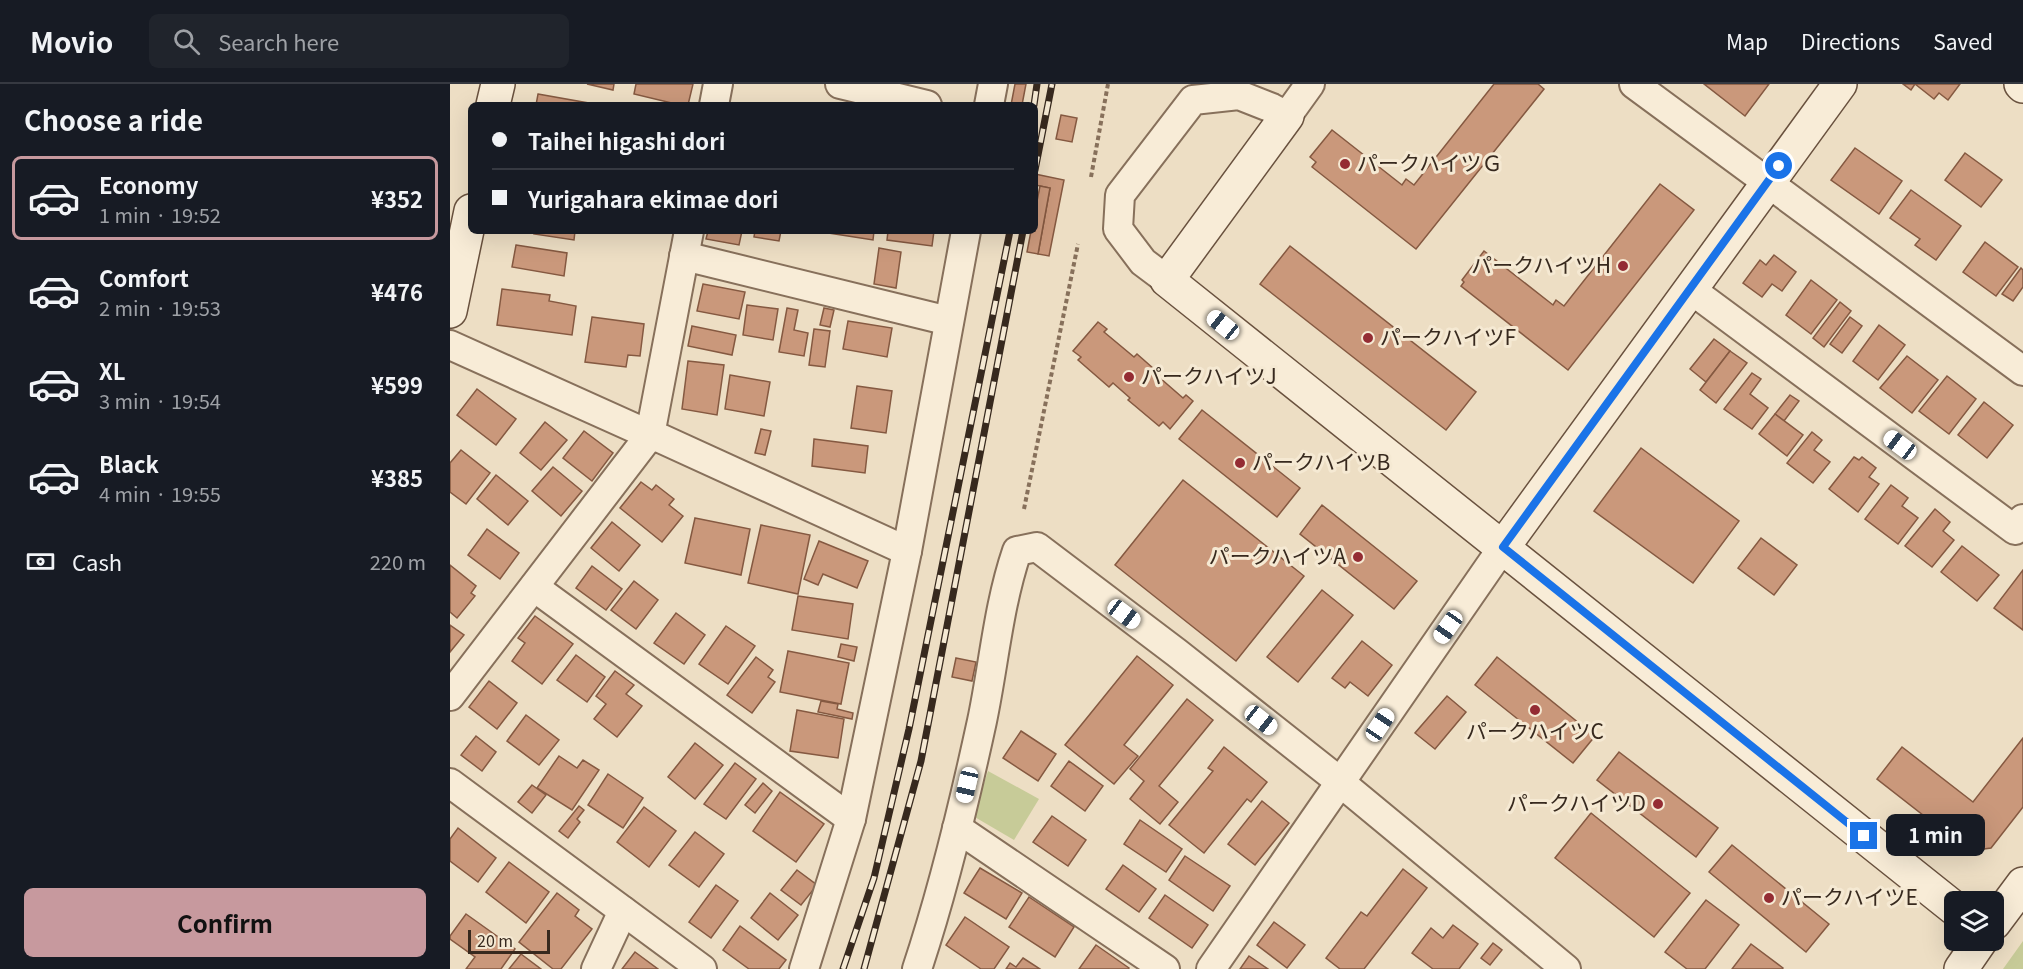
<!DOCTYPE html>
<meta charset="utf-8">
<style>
:root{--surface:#171b24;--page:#20242c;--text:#f1f3f6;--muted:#9ea1a6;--line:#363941;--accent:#c7999e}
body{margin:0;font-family:Georgia,"Noto Sans JP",serif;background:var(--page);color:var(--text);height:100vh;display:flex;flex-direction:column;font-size:22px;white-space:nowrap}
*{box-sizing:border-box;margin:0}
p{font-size:20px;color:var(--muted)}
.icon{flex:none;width:33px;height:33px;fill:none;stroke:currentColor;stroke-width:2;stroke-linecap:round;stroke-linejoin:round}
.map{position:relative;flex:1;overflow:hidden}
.drawer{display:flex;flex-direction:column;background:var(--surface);width:450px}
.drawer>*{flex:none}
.guide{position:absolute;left:18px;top:18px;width:570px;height:132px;border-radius:9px;box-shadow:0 6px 24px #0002;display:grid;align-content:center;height:132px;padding:0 24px;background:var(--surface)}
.fabs{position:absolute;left:1494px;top:807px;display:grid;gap:12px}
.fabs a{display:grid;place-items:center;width:60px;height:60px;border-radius:9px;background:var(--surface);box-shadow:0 6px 24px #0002;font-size:30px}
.scale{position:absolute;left:18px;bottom:15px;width:82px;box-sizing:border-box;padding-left:6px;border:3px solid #37291e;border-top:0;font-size:16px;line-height:21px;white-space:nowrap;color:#37291e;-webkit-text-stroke:4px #f5e9d3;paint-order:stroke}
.end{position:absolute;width:27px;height:27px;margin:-14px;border:8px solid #1a73e8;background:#fff;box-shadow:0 0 0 3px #fff}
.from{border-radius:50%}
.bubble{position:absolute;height:42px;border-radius:9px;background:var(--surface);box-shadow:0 6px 24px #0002;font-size:20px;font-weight:700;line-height:42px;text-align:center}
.car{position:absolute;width:18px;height:36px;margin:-18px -9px;border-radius:8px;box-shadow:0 0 4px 2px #0007;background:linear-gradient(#fff 24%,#345 0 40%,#fff 0 76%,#345 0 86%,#fff 0)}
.guide b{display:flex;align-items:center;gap:21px;height:57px;font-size:22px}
.guide b+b{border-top:2px solid var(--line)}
.guide i{width:15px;height:15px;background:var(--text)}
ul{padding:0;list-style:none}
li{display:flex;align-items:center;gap:18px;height:84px;margin:0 12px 9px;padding:0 12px;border:3px solid transparent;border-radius:9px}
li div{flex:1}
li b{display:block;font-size:22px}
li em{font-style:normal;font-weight:700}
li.current{border-color:var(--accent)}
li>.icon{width:54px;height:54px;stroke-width:1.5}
h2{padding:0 24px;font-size:27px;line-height:72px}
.pay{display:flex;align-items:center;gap:15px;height:66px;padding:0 24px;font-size:22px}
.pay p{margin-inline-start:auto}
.action{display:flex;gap:12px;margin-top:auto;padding:12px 24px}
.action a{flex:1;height:69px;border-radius:9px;background:var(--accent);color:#111;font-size:24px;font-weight:700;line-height:69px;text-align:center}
header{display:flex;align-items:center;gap:36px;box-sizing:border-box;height:84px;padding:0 30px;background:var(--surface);border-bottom:2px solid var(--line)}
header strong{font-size:28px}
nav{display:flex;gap:33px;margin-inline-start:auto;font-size:21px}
.search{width:420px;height:54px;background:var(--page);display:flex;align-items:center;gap:15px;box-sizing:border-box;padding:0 21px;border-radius:9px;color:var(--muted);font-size:22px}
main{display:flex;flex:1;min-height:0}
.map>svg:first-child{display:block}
.green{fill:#c7cb98}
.building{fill:#ca987b;stroke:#855941;stroke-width:1.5}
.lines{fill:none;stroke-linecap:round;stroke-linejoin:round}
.street-casing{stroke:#87705b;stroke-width:32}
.secondary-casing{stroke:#69513e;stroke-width:36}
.path{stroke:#87705b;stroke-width:4;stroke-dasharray:4.5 3;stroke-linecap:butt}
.street{stroke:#f8ecd7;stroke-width:28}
.secondary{stroke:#f8ecd7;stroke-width:33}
.rail-casing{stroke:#37291e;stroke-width:7}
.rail{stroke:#f5e9d3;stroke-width:4.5;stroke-dasharray:14;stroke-linecap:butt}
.route{stroke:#1a73e8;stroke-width:8}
.poi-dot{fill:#942c33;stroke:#f5e9d3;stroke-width:2}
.labels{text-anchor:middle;stroke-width:6;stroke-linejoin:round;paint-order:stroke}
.poi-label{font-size:21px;fill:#37291e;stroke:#f5e9d3;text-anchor:start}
</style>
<header>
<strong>Movio</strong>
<div class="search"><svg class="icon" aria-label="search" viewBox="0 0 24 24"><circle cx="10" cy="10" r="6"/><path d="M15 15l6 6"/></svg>Search here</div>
<nav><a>Map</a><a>Directions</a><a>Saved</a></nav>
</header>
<main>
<section class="drawer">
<h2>Choose a ride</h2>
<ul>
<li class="current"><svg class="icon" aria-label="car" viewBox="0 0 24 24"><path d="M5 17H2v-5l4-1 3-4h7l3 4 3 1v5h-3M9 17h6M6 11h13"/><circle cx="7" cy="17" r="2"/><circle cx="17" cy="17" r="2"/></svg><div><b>Economy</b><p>1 min · 19:52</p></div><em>¥352</em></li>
<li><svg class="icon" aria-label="car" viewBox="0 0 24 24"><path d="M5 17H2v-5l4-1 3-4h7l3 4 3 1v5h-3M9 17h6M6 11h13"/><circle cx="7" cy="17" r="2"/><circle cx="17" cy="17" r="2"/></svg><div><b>Comfort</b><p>2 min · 19:53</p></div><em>¥476</em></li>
<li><svg class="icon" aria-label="car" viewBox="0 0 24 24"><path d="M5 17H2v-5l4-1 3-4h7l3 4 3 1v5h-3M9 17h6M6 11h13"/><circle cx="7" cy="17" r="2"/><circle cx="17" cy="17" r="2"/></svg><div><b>XL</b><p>3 min · 19:54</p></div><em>¥599</em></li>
<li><svg class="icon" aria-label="car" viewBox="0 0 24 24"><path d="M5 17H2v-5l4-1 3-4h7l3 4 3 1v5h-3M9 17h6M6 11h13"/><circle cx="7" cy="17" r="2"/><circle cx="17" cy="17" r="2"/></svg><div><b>Black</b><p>4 min · 19:55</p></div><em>¥385</em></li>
</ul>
<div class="pay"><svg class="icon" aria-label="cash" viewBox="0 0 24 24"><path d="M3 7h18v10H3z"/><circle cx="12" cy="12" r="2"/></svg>Cash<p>220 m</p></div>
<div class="action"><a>Confirm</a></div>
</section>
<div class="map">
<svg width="1573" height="885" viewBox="0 0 1573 885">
<rect width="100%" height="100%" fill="#eddec4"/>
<g class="green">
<path d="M538,687l51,28 -25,41 -41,-24z"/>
<path d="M1573,857v28h-20z"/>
</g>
<g class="building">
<path d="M137,0h27l-1,6z"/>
<path d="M186,0h57l-5,21h-8l-46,-11z"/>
<path d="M565,0h11l-4,21h-11z"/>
<path d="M1044,0h44l6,5 -128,160 -104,-82 4,-5 -6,-5 22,-27 70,55 4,-6 8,6z"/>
<path d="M1254,0h65l-24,32z"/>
<path d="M1453,0h57l-12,16 -9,-7 -5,6 -19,-15 -4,6z"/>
<path d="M88,10l56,10v1h-58z"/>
<path d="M611,31l16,3 -5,24 -16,-3z"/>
<path d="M1405,64l47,33 -23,33 -48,-34z"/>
<path d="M1515,69l37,27 -21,27 -36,-27z"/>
<path d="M585,90l29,6 -15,76 -11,-2 12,-66 -15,-3z"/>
<path d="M1210,100l34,26 -126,160 -107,-84 3,-4 -2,-2 22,-29 69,54 3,-5 8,6z"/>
<path d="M590,102l10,2 -12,66 -11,-2 4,-21h4v-20z"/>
<path d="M1461,106l50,36 -25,34 -21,-15 5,-6 -30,-21z"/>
<path d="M85,147h40l-1,9 -40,-6z"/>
<path d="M258,147h34l-3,14 -33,-6z"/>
<path d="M305,147h26l-2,10 -25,-4z"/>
<path d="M379,147h45l-1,9 -44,-7z"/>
<path d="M438,147h46l-2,15 -45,-6z"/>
<path d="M1535,158l33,25 -22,29 -33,-24z"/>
<path d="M66,161l51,8 -3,23 -52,-9z"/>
<path d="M840,162l186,146 -30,38 -186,-146z"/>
<path d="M429,164l22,4 -5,36 -22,-4z"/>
<path d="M1324,171l22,17 -14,19 -10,-7 -10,13 -19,-14 17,-23 6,5z"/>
<path d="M1571,184l2,2v17l-10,14 -11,-7z"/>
<path d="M1361,196l26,20 -26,34 -25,-19z"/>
<path d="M253,200l42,8 -6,27 -42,-8z"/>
<path d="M52,205l48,6 -1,6 27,5 -4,29 -75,-10z"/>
<path d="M1390,218l11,9 -27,36 -11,-9z"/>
<path d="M297,221l31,4 -5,31 -30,-5z"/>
<path d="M337,224l11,2 -4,20 14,3 -4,23 -25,-4z"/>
<path d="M374,224l10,2 -4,17 -10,-2z"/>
<path d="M142,233l52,7 -4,32 -12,-1 -2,12 -41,-5z"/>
<path d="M1400,233l12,9 -20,27 -12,-9z"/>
<path d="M398,237l44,7 -5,29 -44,-8z"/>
<path d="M648,238l9,7 -3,3 30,25 3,-3 17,15 -2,2 31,27 3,-3 7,6 -23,28 -7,-7 -4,4 -31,-26 2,-2 -17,-15 -4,4 -31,-27 3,-3 -8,-6z"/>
<path d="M1429,241l26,20 -27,35 -25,-19z"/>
<path d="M242,242l44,9 -4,20 -44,-9z"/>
<path d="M364,245l16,2 -5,36 -16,-2z"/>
<path d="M1264,255l16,12 -24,31 -16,-13z"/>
<path d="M1280,267l17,12 -31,40 -16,-13z"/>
<path d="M1457,272l31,24 -26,33 -32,-25z"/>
<path d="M238,277l36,4 -7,50 -35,-6z"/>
<path d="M1302,289l9,6 -11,15 18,14 -16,21 -28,-20z"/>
<path d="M280,291l40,7 -6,34 -39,-7z"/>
<path d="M1497,292l29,23 -27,35 -30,-23z"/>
<path d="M407,302l35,5 -6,42 -35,-5z"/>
<path d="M27,305l39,30 -20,26 -39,-30z"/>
<path d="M1340,311l9,6 -15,20 -9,-7z"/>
<path d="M1534,318l29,23 -26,33 -29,-23z"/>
<path d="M752,326l98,78 -23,29 -98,-78z"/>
<path d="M1325,330l28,21 -16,21 -28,-22z"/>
<path d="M95,338l22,18 -26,30 -21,-17z"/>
<path d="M311,345l10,2 -6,24 -10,-2z"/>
<path d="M134,347l29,22 -21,28 -29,-23z"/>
<path d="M1362,348l10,8 -8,10 16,12 -17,21 -26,-20z"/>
<path d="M364,355l54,7 -3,27 -53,-7z"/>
<path d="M1191,364l98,73 -46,62 -99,-72z"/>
<path d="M11,366l29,23 -24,31 -16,-12v-29z"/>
<path d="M1404,373l5,3 3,-3 14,11 -7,9 10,7 -21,28 -29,-23z"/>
<path d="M103,383l29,24 -21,25 -29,-25z"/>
<path d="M46,391l32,26 -20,24 -31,-26z"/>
<path d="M733,396l121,96 -68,85 -121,-96z"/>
<path d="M191,398l11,8 4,-5 18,14 -5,6 14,11 -21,26 -42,-34z"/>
<path d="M1441,401l17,13 -6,8 16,12 -20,26 -33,-25z"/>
<path d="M872,421l95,76 -23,28 -94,-75z"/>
<path d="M1485,425l15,13 -7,9 11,9 -22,27 -27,-21z"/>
<path d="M245,434l55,11 -9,46 -56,-12z"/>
<path d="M162,438l28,23 -21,26 -28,-23z"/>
<path d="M311,441l49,10 -12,59 -50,-11z"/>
<path d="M37,445l32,24 -19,26 -32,-24z"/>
<path d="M1311,454l36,27 -23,30 -36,-27z"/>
<path d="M369,457l49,20 -11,27 -34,-14 -5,11 -14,-6z"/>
<path d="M1512,462l37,29 -22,26 -36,-29z"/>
<path d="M0,481l26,21 -5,7 4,3 -18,22 -7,-6z"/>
<path d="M142,482l30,23 -16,21 -30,-22z"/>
<path d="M1573,486v60l-29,-22z"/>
<path d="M184,497l24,19 -22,29 -25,-19z"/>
<path d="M872,506l31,25 -55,67 -31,-25z"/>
<path d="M348,512l55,8 -5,35 -56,-9z"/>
<path d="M226,529l29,22 -21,29 -30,-21z"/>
<path d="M85,532l38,28 -31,40 -30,-23 13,-18 -7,-5z"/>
<path d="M0,541l14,10 -14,17z"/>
<path d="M276,542l29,20 -27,38 -29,-20z"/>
<path d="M912,557l30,24 -24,31 -18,-14 -5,6 -13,-10z"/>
<path d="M391,560l16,3 -3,14 -16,-4z"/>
<path d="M338,567l61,12 -8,41 -61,-12z"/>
<path d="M126,571l29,22 -18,25 -30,-22z"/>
<path d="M687,572l36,29 -49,60 14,11 -24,28 -49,-39z"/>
<path d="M306,573l17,13 -5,7 7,5 -23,31 -25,-18z"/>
<path d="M1047,573l98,79 -22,27 -98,-78z"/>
<path d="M506,574l20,4 -4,19 -20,-4z"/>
<path d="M165,587l19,14 -8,9 16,12 -25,31 -23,-18 12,-15 -10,-8z"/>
<path d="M39,597l28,22 -20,26 -28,-22z"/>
<path d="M997,612l19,16 -31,37 -20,-16z"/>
<path d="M737,615l26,21 -54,66 19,16 -18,22 -30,-25 14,-18 -14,-12z"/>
<path d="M371,617l17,3 -1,5 16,4 -1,6 -34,-7z"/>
<path d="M347,626l47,9 -6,39 -48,-7z"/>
<path d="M76,631l33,25 -20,25 -32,-24z"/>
<path d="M571,647l35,23 -18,27 -35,-23z"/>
<path d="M26,652l20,16 -14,19 -21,-16z"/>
<path d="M1573,654v69l-32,41 -22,3 -92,-72 25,-32 71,55z"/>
<path d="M245,659l28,22 -28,34 -27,-22z"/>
<path d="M774,663l43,35 -16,20 -4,-3 -43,54 -35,-28 44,-54 -5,-3z"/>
<path d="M1169,668l99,76 -22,29 -99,-77z"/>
<path d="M109,672l18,12 6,-8 16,10 -27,40 -35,-22z"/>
<path d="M619,677l34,25 -18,25 -34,-25z"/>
<path d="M285,679l21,16 -30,40 -22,-15z"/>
<path d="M158,690l35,24 -20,30 -35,-23z"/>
<path d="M313,699l9,8 -17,22 -10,-8z"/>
<path d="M82,701l14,10 -14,18 -14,-11z"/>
<path d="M330,708l44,32 -28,38 -43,-31z"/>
<path d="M812,717l27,22 -34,42 -27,-21z"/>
<path d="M129,722l5,4 -7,9 3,3 -12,16 -9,-7z"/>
<path d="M194,723l32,24 -27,36 -32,-25z"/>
<path d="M1141,729l99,80 -36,44 -99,-79z"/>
<path d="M602,732l34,24 -18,26 -35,-24z"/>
<path d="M690,736l42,29 -16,23 -42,-28z"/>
<path d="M8,744l38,30 -18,24 -28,-21v-22z"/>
<path d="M245,748l29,22 -25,33 -30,-22z"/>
<path d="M1282,761l97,79 -23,28 -97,-80z"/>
<path d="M735,772l45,30 -17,25 -44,-31z"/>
<path d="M59,778l40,30 -23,31 -40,-31z"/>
<path d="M673,781l33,24 -17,23 -33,-23z"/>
<path d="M530,784l42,25 -16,26 -42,-26z"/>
<path d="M953,785l24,19 -63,81h-24l-14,-11 35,-46 6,4z"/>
<path d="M347,786l20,15 -16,20 -20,-15z"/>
<path d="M266,801l22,16 -27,37 -22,-16z"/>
<path d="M107,809l22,17 -4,6 17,13 -31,40h-8l-34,-27z"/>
<path d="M320,809l28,22 -20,25 -27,-22z"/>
<path d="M715,811l43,30 -16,23 -43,-30z"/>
<path d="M579,813l45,30 -19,30 -46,-30z"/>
<path d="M1256,816l33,25 -34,44h-18l-22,-17z"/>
<path d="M16,830l49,35 -14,20h-35l9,-12 -25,-18v-3z"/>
<path d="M515,833l44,30 -15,22h-13l-35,-24z"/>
<path d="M824,838l31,23 -18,23 -30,-23z"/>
<path d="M1003,841l25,19 -19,25h-26l-21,-16 19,-25 12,10z"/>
<path d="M290,842l46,34 -7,9h-30l-26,-19z"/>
<path d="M1043,859l9,7 -12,15 -9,-7z"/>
<path d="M1301,860l32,24 -1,1h-50z"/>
<path d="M646,861l33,23 -1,1h-49z"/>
<path d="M185,868l23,17h-36z"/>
<path d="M71,870l20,15h-32z"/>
<path d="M799,872l19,13h-28z"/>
<path d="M573,874l17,11h-34l4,-6 6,4z"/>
</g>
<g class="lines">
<defs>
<g id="street">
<path d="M390,0l87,21"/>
<path d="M1184,0l389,287"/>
<path d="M264,21l4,-21"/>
<path d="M539,21l4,-21"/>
<path d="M234,172l265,65"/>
<path d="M717,196l-24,-18 -25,-33 2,-34 73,-95 46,-5 33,13 15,8 23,-32"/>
<path d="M1240,205l325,241 8,-11"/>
<path d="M0,261l200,90 12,4 245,112"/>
<path d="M84,503l317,232"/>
<path d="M0,612l200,-261 39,-204"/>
<path d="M0,699l252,186"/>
<path d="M507,744l208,141"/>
<path d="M146,885l27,-58"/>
<path d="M354,885l47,-150 56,-268 59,-320"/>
<path d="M467,885c27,-81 47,-165 65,-248 12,-57 16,-114 35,-170l20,-4 140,106 152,120 237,196"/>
<path d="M761,885l292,-422"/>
</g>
<g id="secondary">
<path d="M1571,0l2,2"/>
<path d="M43,21l5,-21"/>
<path d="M837,32l-120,164 787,628"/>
<path d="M0,227l21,-100"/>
<path d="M1053,463l337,-463"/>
<path d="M1544,839l29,-39"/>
<path d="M1511,885l20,-29"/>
</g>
</defs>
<use href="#street" class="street-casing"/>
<use href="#secondary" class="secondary-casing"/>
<g class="path">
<path d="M641,93l17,-93"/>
<path d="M574,425l54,-265"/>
</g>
<use href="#street" class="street"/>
<use href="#secondary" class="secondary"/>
<defs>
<g id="rail">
<path d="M584,21l3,-21"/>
<path d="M585,86l17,-86"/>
<path d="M393,885l31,-91 35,-149 101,-498"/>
<path d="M414,885l57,-208 102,-530"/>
</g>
</defs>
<use href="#rail" class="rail-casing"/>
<use href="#rail" class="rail"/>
</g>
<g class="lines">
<path class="route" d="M1329,82l-276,381 361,289"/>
</g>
<g class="poi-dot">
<circle cx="895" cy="80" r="6"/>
<circle cx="1173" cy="182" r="6"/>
<circle cx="918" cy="254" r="6"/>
<circle cx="679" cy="293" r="6"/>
<circle cx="790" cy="379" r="6"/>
<circle cx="908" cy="473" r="6"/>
<circle cx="1085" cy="626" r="6"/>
<circle cx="1208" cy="720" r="6"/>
<circle cx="1319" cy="814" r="6"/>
</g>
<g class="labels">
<g class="poi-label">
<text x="907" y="87">パークハイツＧ</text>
<text x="1161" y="189" text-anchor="end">パークハイツH</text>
<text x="930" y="261">パークハイツF</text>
<text x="691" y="300">パークハイツJ</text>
<text x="802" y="386">パークハイツB</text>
<text x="896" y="480" text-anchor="end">パークハイツA</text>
<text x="1085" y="655" text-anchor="middle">パークハイツC</text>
<text x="1196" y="727" text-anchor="end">パークハイツD</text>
<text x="1331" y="821">パークハイツE</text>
</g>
</g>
</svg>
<div class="fabs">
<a><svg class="icon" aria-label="layers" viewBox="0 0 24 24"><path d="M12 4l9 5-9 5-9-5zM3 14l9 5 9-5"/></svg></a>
</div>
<div class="scale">20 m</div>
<i class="end from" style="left:1329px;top:82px"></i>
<i class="end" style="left:1414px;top:752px"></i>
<div class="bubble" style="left:1436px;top:730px;width:99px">1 min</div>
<i class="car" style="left:773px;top:241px;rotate:309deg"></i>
<i class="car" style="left:1450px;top:361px;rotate:307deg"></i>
<i class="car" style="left:674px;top:530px;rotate:127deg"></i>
<i class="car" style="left:998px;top:543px;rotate:215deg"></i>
<i class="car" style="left:811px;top:636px;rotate:128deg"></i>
<i class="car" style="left:930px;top:641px;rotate:34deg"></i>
<i class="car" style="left:517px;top:701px;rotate:193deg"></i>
<div class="guide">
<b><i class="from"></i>Taihei higashi dori</b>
<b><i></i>Yurigahara ekimae dori</b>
</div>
</div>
</main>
